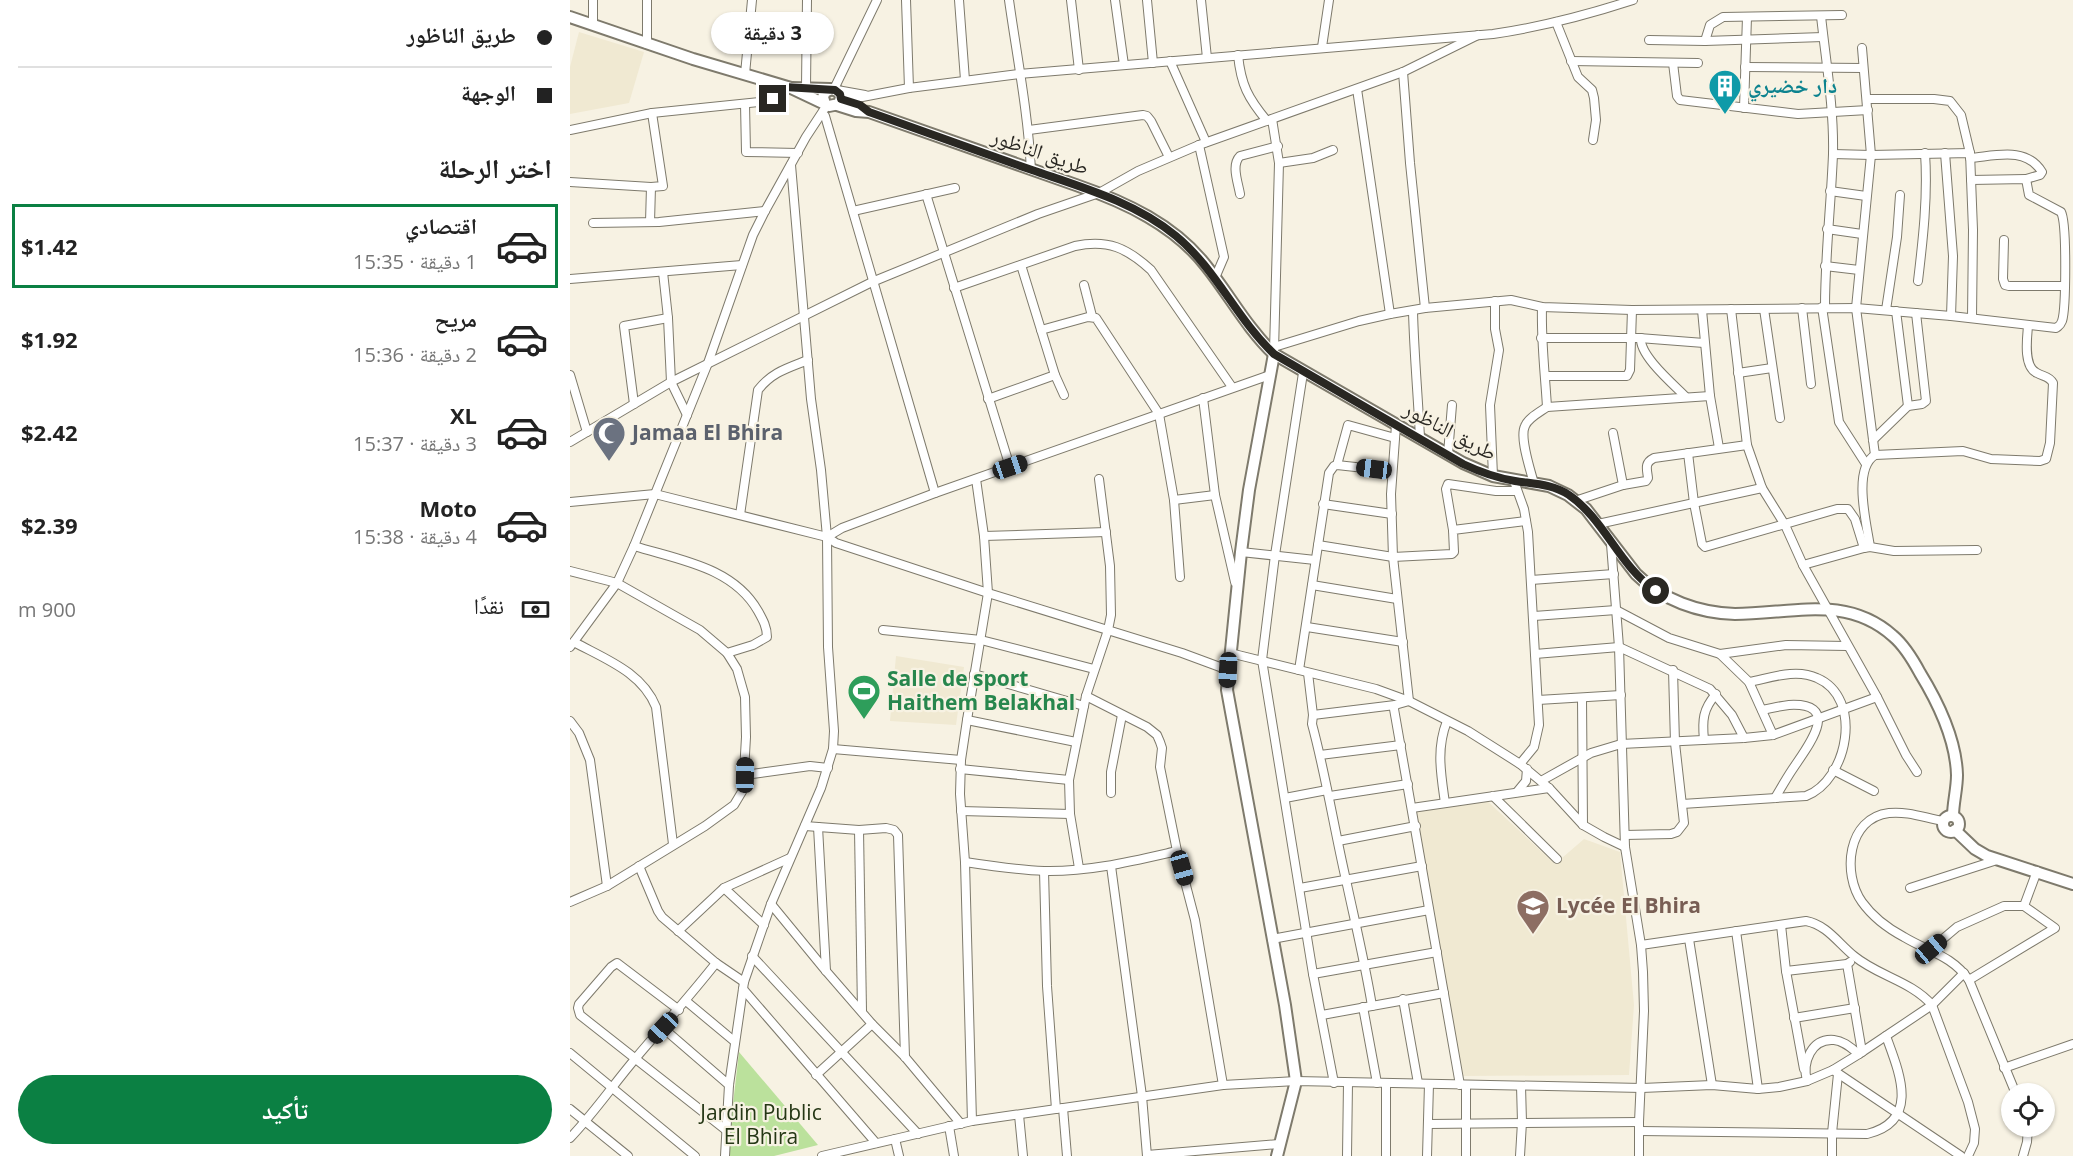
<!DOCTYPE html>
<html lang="ar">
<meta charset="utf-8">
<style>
:root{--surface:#fff;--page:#f2f2f2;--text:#222;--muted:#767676;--line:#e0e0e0;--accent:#0b8043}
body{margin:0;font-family:"Open Sans","Noto Naskh Arabic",sans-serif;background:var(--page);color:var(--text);direction:rtl;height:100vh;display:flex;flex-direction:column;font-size:22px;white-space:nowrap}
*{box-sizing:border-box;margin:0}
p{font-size:20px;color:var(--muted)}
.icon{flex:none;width:33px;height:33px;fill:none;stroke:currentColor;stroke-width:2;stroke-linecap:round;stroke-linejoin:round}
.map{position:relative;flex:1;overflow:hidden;direction:ltr}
.sheet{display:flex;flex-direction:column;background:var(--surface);width:570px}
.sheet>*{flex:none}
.guide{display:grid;align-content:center;height:132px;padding:0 18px;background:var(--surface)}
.controls{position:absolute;left:1431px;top:1083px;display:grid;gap:12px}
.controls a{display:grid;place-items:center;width:54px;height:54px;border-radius:50%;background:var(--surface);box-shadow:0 2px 4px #0004;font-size:30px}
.end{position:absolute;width:27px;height:27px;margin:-14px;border:8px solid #292722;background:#fff;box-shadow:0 0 0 3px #fff}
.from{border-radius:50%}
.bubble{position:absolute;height:42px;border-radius:21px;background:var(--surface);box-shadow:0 2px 4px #0004;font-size:20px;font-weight:700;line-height:42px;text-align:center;direction:rtl}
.car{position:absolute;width:18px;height:36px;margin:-18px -9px;border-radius:8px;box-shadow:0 0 4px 2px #0007;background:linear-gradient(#222 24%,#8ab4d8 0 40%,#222 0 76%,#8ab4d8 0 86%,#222 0)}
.guide b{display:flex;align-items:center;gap:21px;height:57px;font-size:22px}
.guide b+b{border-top:2px solid var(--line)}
.guide i{width:15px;height:15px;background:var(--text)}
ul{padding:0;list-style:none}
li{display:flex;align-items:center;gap:18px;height:84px;margin:0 12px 9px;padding:0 6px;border:3px solid transparent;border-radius:0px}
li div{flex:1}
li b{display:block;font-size:22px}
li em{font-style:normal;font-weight:700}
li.active{border-color:var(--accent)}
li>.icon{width:54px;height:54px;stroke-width:1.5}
h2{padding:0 18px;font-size:27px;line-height:72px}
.pay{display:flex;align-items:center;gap:15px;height:66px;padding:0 18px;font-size:22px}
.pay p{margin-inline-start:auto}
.primary-button{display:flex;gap:12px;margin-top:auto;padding:12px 18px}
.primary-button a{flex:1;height:69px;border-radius:36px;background:var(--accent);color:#fff;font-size:24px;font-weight:700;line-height:69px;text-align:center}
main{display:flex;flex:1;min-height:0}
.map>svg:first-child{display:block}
.built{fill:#f0e9d2}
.green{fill:#bbe19c}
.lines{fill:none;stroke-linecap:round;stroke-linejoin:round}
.street-casing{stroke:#7e7a6c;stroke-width:10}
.secondary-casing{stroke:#7e7a6c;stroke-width:14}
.street{stroke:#fff;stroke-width:8}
.secondary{stroke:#fff;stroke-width:10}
.route{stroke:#292722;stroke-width:8}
.labels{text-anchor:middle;stroke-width:4.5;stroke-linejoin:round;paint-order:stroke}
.culture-label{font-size:21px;font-weight:bold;fill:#0d838f;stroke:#f7f2e3;text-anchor:start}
.street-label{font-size:21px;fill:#292722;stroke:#f7f2e3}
.worship-label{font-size:21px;font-weight:bold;fill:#5b616d;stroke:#f7f2e3;text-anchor:start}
.leisure-label{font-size:21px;font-weight:bold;fill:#27864d;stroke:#f7f2e3;text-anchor:start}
.education-label{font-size:21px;font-weight:bold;fill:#785e54;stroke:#f7f2e3;text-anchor:start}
.park-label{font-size:21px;fill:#253715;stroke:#f7f2e3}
</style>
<main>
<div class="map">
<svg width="1503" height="1156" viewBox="0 0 1503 1156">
<rect width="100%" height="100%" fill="#f7f2e3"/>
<g class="built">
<path d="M9,32l65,20 -15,51 -59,11v-47z"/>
<path d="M326,656l68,11 -8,58 -66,-4z"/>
<path d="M914,798l71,66 29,-25 36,13 14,153 -5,70 -166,1 -48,-265z"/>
</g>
<path class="green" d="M169,1052l79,93 -44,11h-47z"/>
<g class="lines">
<defs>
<g id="street">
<path d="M23,0v24"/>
<path d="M77,0v44"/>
<path d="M336,0l3,88"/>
<path d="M389,0l6,80"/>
<path d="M439,0c8,57 19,112 22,170"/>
<path d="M501,0l8,70"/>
<path d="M545,0l9,65"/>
<path d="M577,0l6,63"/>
<path d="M631,0l6,58"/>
<path d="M1251,16c5,46 13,92 12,138 -2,51 -8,102 -8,153"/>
<path d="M986,22l22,55 14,13 2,8 2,22 -3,20"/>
<path d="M1079,40l56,1 118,-4"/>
<path d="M1135,41l5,-16 13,-8 119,-2"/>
<path d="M752,47l7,-47"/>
<path d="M1292,48l9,107 -15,153 19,147"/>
<path d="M668,55c3,30 10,43 29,66"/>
<path d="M600,61l36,81"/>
<path d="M1001,61l127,2"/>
<path d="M1103,63l4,33 3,4 118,14 70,-4"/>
<path d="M1175,67l118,1"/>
<path d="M833,72l7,91 15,145"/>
<path d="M175,74l7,-74"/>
<path d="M236,87l1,-87"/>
<path d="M264,89l43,-89"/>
<path d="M787,89l33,225"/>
<path d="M267,90l28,5"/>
<path d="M271,97l16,1 52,-10 110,-14 474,-40c48,-7 94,-19 140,-34"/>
<path d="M1297,99h67l16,2 11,14 9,38"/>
<path d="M175,104l1,48 52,1"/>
<path d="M1174,108l3,-91"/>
<path d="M255,116l110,377"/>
<path d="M702,119l7,44 -5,188"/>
<path d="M0,130l82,-17 117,-12 9,-4 7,-10"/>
<path d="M459,130l114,-15 4,1 4,5 18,36"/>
<path d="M629,145l25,112 -9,21"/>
<path d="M1375,153l8,103 -2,60"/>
<path d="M1263,154l38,1 99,-2 3,77 -1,88"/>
<path d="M1400,158c25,-2 56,-12 72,14l-2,3 -14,4"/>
<path d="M709,163l34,-5 20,-8"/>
<path d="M0,182l81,5 12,-1 -11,-73"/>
<path d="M1260,191l36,5"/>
<path d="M356,194l84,273"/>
<path d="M670,194c-2,-12 -9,-29 0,-38l38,-10"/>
<path d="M283,211l102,-23"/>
<path d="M80,222l1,-35"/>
<path d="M23,223l66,-1 106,-11"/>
<path d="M1257,229l35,5"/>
<path d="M1434,240l-1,39 2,6 4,1h55"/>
<path d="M1255,266l34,4"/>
<path d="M93,272l5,46 3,64 16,33"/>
<path d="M0,279l172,-14"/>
<path d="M1348,281c5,-42 10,-85 7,-128"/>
<path d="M514,285l8,31"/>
<path d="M384,288l121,-42c33,-7 52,2 76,24l81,117"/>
<path d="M972,307c-1,35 3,66 5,100"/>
<path d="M1252,307l17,115 27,42"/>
<path d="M1232,308l9,76"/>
<path d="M1161,309l16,136 15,43 23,37 18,40 74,132 29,58 11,17"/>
<path d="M1194,309l16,109"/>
<path d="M1132,310l8,86 9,52"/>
<path d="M1316,310l11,-73 3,-42"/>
<path d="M843,311c1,42 5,85 7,127"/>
<path d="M1326,311l12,95"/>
<path d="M471,330l47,-13 8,1 63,96 15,86 6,77"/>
<path d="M971,338h98l65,5"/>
<path d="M1071,338c-2,17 32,46 44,58"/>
<path d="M704,347l85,-26 31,-7 35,-6 86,-8 31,7 90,3 224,-2 95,8 105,12c4,-3 4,-2 6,-7 4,-12 5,-98 -1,-109l-32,-17 -3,-16 -55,1"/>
<path d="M733,373l-28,182 -13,105 51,314 21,109"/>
<path d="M1168,373l34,-5"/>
<path d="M0,375l17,57"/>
<path d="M485,375l9,20"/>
<path d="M975,376h82l3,-6 2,-60"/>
<path d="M633,398l12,97 20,87"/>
<path d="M418,399l67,-24 -34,-110"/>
<path d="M64,404l-10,-78 44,-8"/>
<path d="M826,425l-5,69 2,63 16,144 -14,4 -1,4 66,376"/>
<path d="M1043,433l10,52"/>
<path d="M1303,440l35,-34 14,-2 4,-3 -10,-88"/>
<path d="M0,442l101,-60 201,-100 166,-68 61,-21 39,-22 61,-26 204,-73 75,-37"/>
<path d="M1118,453l6,50 8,41 3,3 132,-38h11l7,10 9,29 -61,17"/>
<path d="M878,454l4,-49"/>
<path d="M767,465l11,-40 47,13"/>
<path d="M923,476l-3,-71 9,-55 -4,-21v-28"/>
<path d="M944,481l10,28 4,23 11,193 -5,22 -14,17"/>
<path d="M964,484c-3,-13 -15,-46 -9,-58 3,-8 15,-14 22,-19l163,-11"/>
<path d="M604,500l41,-5"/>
<path d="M1005,501l48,-16 23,-4 2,-3c-1,-9 -4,-15 6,-20l93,-13"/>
<path d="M0,502l85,-8 172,43 9,6 152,50 194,60 46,17"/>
<path d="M753,504l69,10"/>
<path d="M170,515l18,-125c14,-18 30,-22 50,-30"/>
<path d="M1028,524l164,-36"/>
<path d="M883,530l-7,-41 2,-5 48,7h21"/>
<path d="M414,536l122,-4"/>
<path d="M257,537l15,-9 93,-35 335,-118"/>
<path d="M1041,544l8,103 6,200 16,98 2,27 1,39 -5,111v34"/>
<path d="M748,545l75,12 59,-3 2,-2 -1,-22 73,-9"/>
<path d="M64,546c45,14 99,21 124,65 5,9 9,16 9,26l-14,8 -26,8"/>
<path d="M1300,547l24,4 83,-1"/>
<path d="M1294,548l6,-1c-3,-22 -18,-78 5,-92l88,-4 28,8 49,2 6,-2 4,-16 3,-60c-4,-7 -9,-6 -16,-10 -14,-6 -10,-35 -9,-47"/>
<path d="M671,552l74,8"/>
<path d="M0,571l47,12 83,47 27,23 10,16 8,28 1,40 -3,53 -9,15 -29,21 -98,60 -37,16"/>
<path d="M961,580l83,-6"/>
<path d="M742,585l85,14"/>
<path d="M964,616l82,-6 53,28 51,16 29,28 24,53"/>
<path d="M737,627l96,15"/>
<path d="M313,630l98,10 113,29"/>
<path d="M4,642c31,17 68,30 82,65l17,137"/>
<path d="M0,647l47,-64 17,-37 74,-183 45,-128 12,-24 41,-74 21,-32"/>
<path d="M660,653l146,36 33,12 59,30 52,33 29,24 34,37 21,12 21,10"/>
<path d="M965,654l84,-7 91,42 22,26 12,23"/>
<path d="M1150,654l66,-9 61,1"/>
<path d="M729,670l30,-197 5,-7 3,-1 55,6"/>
<path d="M738,673l5,42 -1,9c14,52 22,104 34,156 9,42 19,83 26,126"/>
<path d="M404,674l110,32"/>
<path d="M516,696l61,31 10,8 3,7 2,6 -2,19 17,84 18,69 28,165"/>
<path d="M1012,699l1,126"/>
<path d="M968,700l83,-5"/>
<path d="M1192,710c9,-2 18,-4 27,-5 56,-3 16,45 3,65 -6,9 -11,18 -17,28"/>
<path d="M743,715l82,-10"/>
<path d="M397,720l109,22"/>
<path d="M0,721l9,12 11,27 17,126"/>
<path d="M1134,740c-2,-20 -1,-31 12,-46"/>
<path d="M263,749l128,11"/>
<path d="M750,755l81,-10"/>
<path d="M390,769l109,11"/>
<path d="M1263,770l41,21"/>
<path d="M175,775l65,-9 18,2"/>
<path d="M971,781l50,-28 30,-9 123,-6 29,-3 104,-38"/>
<path d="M947,792l9,-11 1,-12"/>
<path d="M541,793v-21l11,-57"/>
<path d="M760,796l78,-12"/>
<path d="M923,796l64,63"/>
<path d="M715,798l42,-8"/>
<path d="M875,803c-4,-29 -9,-54 2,-82"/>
<path d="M1112,804l124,-8c42,-16 58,-98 11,-118 -21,-10 -47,0 -68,4"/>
<path d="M842,808l137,-20"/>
<path d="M391,811l109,3"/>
<path d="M1373,821c-18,-3 -35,-10 -54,-8 -42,5 -47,61 -27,89 10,14 27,27 42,35 25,15 47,18 65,43l47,114"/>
<path d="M235,826l54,4 27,-2 8,2 4,5 7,222"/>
<path d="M248,827l8,144"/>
<path d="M289,830l3,181"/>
<path d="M1055,835l46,-1 6,-2 7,-9 -9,-80 -2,-73"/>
<path d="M768,841l78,-15"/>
<path d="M395,862c26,4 53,8 79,9 45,1 89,-10 133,-20"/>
<path d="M69,866l19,45 4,6 54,46 28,19"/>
<path d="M541,866l31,230 5,60"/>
<path d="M509,868l-9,-54 -1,-34 17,-84 22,-66 3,-15 -1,-49 -11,-87"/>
<path d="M474,871l3,115 9,123"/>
<path d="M154,888l40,37"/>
<path d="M730,888l122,-22"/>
<path d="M1340,888l87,-28"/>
<path d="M201,904l55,67 46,53 33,33 56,67"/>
<path d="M1454,906l13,-35"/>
<path d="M1211,925l5,46 18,98"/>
<path d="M108,931l46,-43 66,-30"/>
<path d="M1166,931l22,158"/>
<path d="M702,939l157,-29"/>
<path d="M1119,939l23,146"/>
<path d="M1071,945l165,-24c21,4 32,22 48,35 24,20 57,25 78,49l36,97 7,27 -1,14 -6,13"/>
<path d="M1361,949l26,-22 47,-21h20l31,22 -86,52"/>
<path d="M182,956l166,178"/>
<path d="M1277,964l15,88"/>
<path d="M1216,971l61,-7 3,-2"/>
<path d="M743,974l124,-22"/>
<path d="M173,989l133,154"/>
<path d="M833,999l15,84"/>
<path d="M116,1001l48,40"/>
<path d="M793,1007l14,76"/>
<path d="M109,1010l-62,-47 -6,4 -32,37 -1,4 2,7 146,115"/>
<path d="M752,1015l122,-22"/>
<path d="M1224,1018l61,-10"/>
<path d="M93,1028l66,57"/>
<path d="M0,1053l125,103"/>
<path d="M1434,1068l69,-24"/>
<path d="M1263,1070l128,86"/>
<path d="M246,1075l56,-51"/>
<path d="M1237,1081c-5,-18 4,-43 27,-41 10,1 17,8 25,14"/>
<path d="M493,1108l4,48"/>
<path d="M0,1109l58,47"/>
<path d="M449,1115l4,41"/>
<path d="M402,1121l-7,-259 -5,-68 1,-34 6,-40 21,-127 -4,-57 -8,-57"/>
<path d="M859,1124l210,-2"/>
<path d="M379,1126l5,30"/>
<path d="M1070,1131l227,3c54,-13 32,-62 19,-98"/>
<path d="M0,1138c24,-25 43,-53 65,-79 27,-32 55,-63 81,-96"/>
<path d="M325,1139l4,17"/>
<path d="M577,1155l132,-11"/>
<path d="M155,1156l4,-71 15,-103 27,-78 50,-116 12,-39 1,-18 -6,-84 -1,-110 -6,-67 -10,-71 -20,-234"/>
<path d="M252,1156l150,-35 251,-36 73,-4 346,7 70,-3 46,4 21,-2 28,-6 26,-11 26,-16 73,-49 32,-32"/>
<path d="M777,1156l1,-73"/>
<path d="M816,1156v-73"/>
<path d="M857,1156l2,-72"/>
<path d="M896,1156v-70"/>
<path d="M950,1156l2,-34 -1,-36"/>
<path d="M1262,1156v-23l6,-59"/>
<path d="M1453,1156l4,-14 1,-16"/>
</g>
<g id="secondary">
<path d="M0,17l123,42 98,29 38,18 10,-2 2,-7 -2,-5 -7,-3 -7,3 -2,5 2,7"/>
<path d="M222,88l38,1"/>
<path d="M267,105l19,6 13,1 207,73c49,17 99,40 131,82 23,29 40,61 67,87l189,109 30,13 56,10 19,9 18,14 50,65c26,26 63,39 99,40 56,0 111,-20 158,22 12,10 20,24 27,37 19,31 36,66 37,102 0,14 -4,28 -4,41"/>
<path d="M704,354l-25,136 -8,62 -14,138 58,315 11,76 -19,75"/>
<circle cx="1381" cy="824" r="8"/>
<path d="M1385,830l20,19 12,7 86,28"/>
</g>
</defs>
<use href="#street" class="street-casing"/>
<use href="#secondary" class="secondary-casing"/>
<use href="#street" class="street"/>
<use href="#secondary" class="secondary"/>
</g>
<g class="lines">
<path class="route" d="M203,99l12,-12 50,3 5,4 1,5 19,6 9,7c54,19 108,39 163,58 49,17 103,32 144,66 40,33 60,82 98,118l189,110c17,8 34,14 52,17 19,3 37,3 54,14 36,25 50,71 87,96"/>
</g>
<defs>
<symbol id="building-pin" viewBox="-11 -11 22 30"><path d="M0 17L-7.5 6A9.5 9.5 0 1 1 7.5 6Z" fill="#0f9aa8" stroke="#f7f2e3"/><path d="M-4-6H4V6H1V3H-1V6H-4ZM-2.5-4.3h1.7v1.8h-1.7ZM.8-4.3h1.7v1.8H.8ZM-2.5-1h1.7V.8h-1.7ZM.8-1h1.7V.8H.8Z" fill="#fff"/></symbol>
<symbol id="mosque-pin" viewBox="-11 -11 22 30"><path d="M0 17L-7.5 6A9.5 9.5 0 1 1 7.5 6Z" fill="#6b7280" stroke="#f7f2e3"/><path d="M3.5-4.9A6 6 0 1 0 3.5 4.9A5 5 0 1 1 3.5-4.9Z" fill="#fff"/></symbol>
<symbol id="stadium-pin" viewBox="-11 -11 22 30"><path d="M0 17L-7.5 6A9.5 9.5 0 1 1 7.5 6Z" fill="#2e9e5b" stroke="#f7f2e3"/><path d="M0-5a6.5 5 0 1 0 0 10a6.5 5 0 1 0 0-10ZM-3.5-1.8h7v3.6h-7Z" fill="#fff"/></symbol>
<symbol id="school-pin" viewBox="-11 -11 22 30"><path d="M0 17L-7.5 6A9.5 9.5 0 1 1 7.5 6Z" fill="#8d6e63" stroke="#f7f2e3"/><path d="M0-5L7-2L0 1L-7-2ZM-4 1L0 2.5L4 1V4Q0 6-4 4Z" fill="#fff"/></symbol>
</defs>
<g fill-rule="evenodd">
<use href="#building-pin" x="1136" y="67" width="38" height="52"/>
<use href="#mosque-pin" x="20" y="414" width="38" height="52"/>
<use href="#stadium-pin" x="275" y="672" width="38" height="52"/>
<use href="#school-pin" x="944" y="887" width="38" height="52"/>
</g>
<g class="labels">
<g class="culture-label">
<text x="1178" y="93">دار خضيري</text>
</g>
<g class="street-label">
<text transform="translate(470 152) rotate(19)" y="7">طريق الناظور</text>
<text transform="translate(880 431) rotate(28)" y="7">طريق الناظور</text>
</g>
<g class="worship-label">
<text x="62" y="440">Jamaa El Bhira</text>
</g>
<g class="leisure-label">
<text x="317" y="686">Salle de sport<tspan x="317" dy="24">Haithem Belakhal</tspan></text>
</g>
<g class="education-label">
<text x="986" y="913">Lycée El Bhira</text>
</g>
<g class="park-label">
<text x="191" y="1120">Jardin Public<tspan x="191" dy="24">El Bhira</tspan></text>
</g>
</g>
</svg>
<div class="controls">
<a><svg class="icon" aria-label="locate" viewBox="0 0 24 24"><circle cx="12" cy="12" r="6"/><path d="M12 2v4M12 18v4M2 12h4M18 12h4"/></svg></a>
</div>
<i class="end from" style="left:1086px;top:591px"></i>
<i class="end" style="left:203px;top:99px"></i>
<div class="bubble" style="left:141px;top:12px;width:123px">3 دقيقة</div>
<i class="car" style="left:440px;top:467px;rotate:71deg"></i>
<i class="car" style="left:804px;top:469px;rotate:277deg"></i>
<i class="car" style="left:658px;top:670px;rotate:183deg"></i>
<i class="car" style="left:175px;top:775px;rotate:1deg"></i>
<i class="car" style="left:612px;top:868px;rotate:164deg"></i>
<i class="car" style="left:1361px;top:949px;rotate:50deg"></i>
<i class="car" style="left:93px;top:1028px;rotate:223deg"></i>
</div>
<section class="sheet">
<div class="guide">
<b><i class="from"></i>طريق الناظور</b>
<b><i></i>الوجهة</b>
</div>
<h2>اختر الرحلة</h2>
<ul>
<li class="active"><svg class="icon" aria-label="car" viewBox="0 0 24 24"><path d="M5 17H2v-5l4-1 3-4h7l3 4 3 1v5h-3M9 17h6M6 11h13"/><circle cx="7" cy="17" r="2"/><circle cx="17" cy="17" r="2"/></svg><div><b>اقتصادي</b><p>1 دقيقة · 15:35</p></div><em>$1.42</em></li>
<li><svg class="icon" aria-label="car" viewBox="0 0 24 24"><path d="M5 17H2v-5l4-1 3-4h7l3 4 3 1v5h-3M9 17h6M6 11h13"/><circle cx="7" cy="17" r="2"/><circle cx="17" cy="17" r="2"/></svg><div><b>مريح</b><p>2 دقيقة · 15:36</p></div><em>$1.92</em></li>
<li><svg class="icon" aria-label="car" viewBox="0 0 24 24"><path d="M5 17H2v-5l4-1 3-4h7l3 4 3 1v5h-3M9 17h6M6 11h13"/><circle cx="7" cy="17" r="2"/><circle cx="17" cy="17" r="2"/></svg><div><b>XL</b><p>3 دقيقة · 15:37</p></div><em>$2.42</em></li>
<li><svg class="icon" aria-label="car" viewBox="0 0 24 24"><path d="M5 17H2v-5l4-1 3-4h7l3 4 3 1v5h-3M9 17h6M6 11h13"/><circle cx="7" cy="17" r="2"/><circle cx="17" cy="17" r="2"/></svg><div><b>Moto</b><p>4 دقيقة · 15:38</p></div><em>$2.39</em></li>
</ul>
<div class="pay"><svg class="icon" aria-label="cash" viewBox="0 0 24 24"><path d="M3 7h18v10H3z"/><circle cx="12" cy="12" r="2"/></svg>نقدًا<p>900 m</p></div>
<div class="primary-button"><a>تأكيد</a></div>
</section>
</main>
